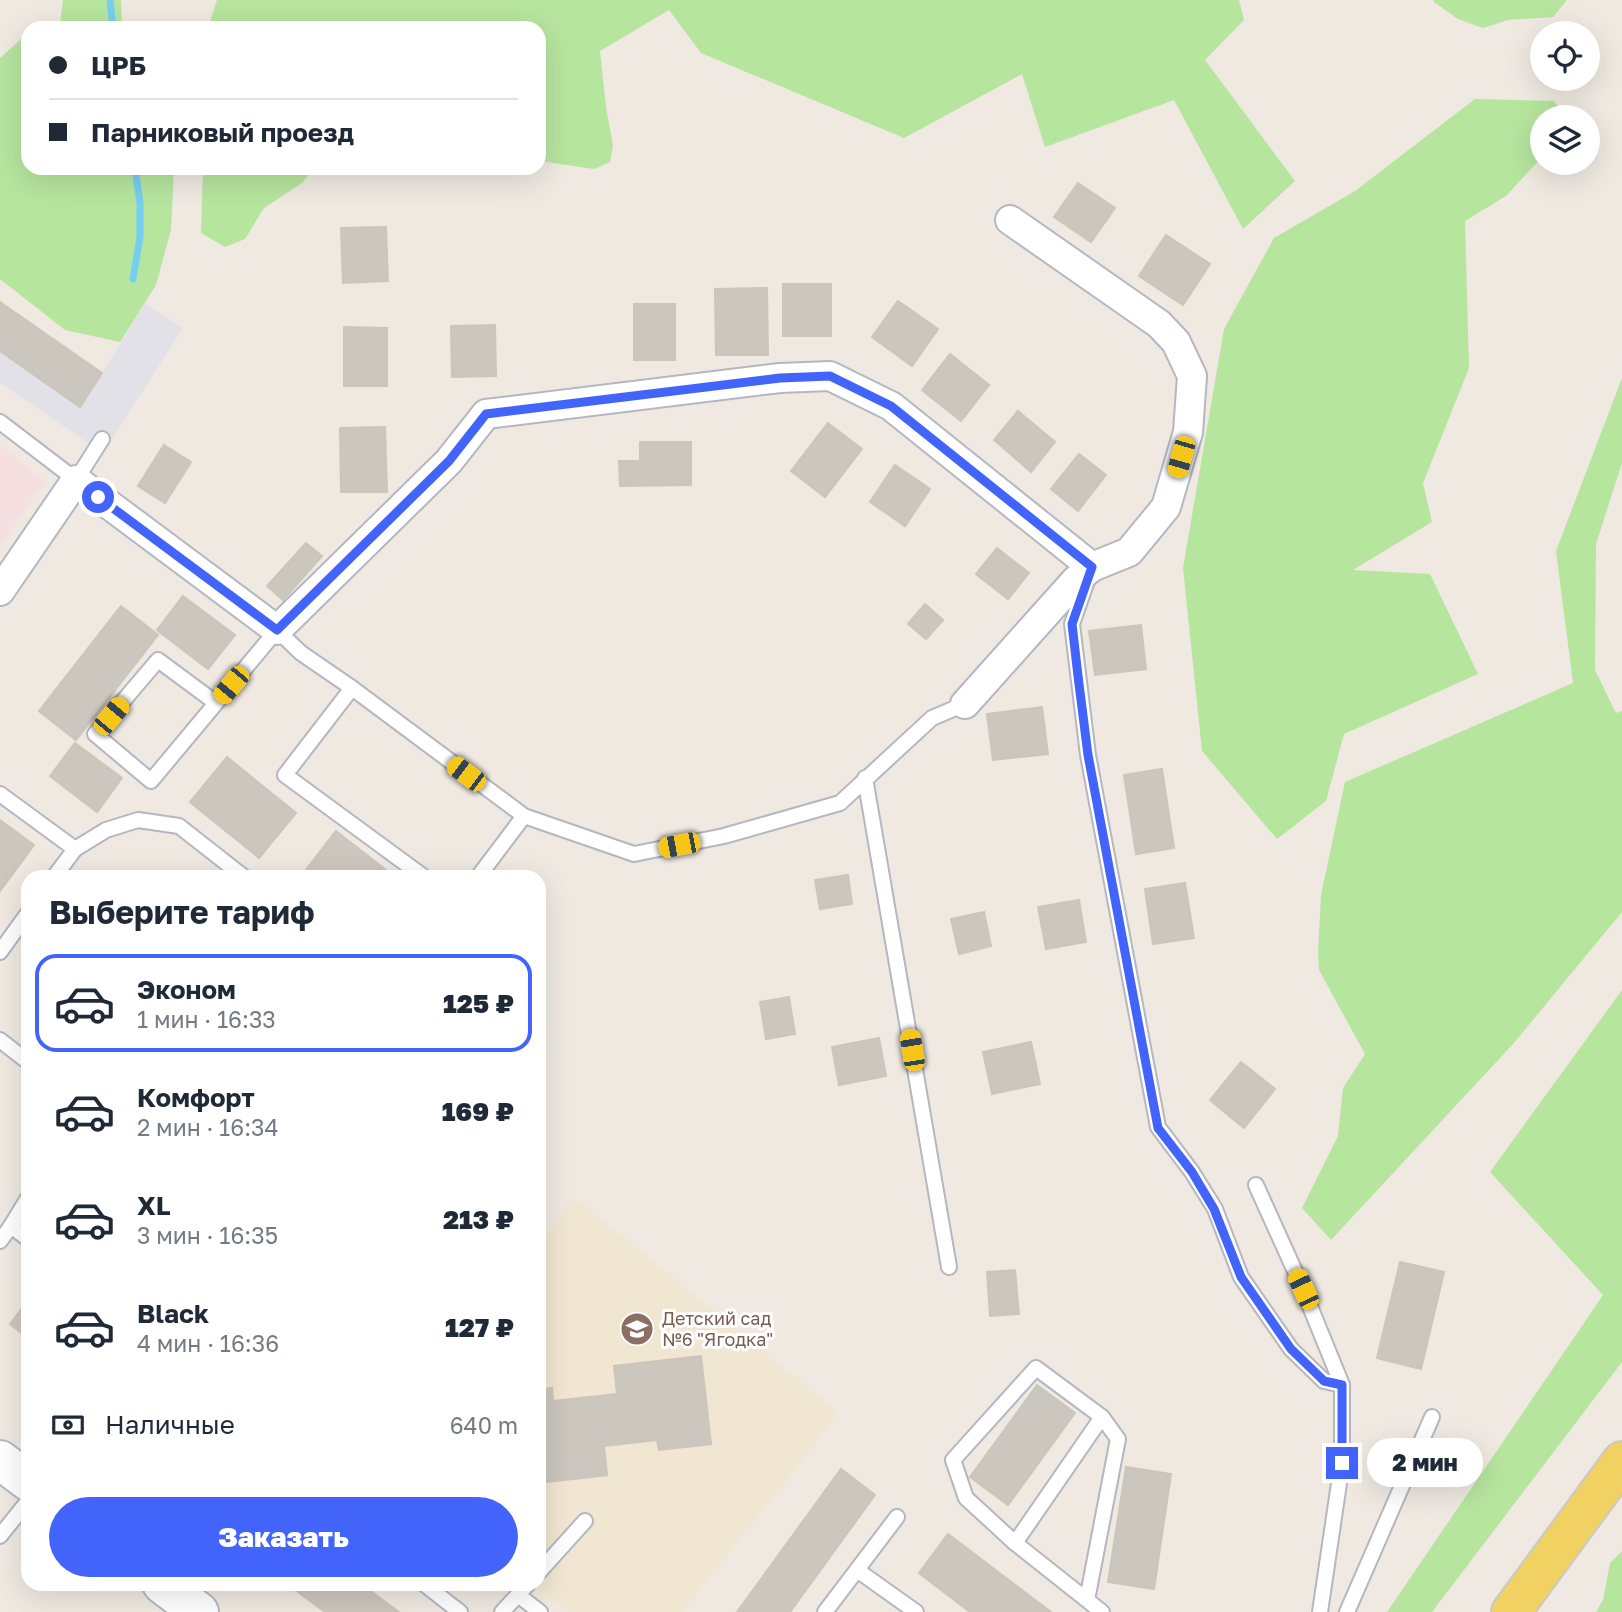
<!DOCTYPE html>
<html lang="ru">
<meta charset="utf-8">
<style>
:root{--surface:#fff;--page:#f6f6f7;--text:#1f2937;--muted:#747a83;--line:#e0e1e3;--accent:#4264fb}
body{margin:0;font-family:"Golos Text",sans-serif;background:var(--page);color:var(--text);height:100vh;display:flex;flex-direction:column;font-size:26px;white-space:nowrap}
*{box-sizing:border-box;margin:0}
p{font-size:23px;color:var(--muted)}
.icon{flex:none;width:38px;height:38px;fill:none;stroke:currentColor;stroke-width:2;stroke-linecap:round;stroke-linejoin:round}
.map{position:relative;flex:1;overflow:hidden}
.side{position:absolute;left:21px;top:870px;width:525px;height:721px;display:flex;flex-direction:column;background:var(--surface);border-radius:21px;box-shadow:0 7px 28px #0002}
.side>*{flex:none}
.top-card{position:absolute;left:21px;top:21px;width:525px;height:154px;border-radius:21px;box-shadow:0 7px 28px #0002;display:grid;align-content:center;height:154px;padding:0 28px;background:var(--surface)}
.controls{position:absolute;left:1530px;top:21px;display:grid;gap:14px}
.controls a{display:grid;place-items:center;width:70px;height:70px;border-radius:50%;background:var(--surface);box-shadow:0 7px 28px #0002;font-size:35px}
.end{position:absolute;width:32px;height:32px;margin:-16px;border:9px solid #4264fb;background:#fff;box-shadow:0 0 0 4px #fff}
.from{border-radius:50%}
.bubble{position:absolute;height:49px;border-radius:24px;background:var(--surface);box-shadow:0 7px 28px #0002;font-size:23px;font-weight:800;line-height:49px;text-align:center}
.car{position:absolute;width:21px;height:42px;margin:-21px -10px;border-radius:9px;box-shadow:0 0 5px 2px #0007;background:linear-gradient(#f5c518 24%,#345 0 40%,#f5c518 0 76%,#345 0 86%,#f5c518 0)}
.top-card b{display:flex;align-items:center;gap:24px;height:66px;font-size:26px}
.top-card b+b{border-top:2px solid var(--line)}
.top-card i{width:18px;height:18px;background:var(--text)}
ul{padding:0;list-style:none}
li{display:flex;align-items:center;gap:21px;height:98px;margin:0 14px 10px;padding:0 14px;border:4px solid transparent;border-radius:21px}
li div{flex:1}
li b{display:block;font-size:26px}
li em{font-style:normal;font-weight:800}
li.selected{border-color:var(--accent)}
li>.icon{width:63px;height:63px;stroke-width:1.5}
h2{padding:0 28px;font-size:32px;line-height:84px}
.pay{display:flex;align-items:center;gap:18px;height:77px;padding:0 28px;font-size:26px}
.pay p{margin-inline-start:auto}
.primary-button{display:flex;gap:14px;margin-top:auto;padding:14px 28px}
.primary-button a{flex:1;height:80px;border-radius:42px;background:var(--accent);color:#fff;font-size:28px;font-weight:800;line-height:80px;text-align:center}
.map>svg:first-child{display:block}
.industrial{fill:#e3e1e8}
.education{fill:#f0e6d1}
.medical{fill:#f5dfe0}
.green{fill:#b6e59e}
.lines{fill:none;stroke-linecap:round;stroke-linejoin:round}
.stream{stroke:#75cff0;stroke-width:7}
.building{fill:#cbc7bf;stroke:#cbc5ba;stroke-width:2}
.lane-casing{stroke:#b4b7c1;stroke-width:18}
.street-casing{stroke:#b4b7c1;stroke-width:32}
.secondary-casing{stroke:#b4b7c1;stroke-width:42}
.primary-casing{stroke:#c9c9c9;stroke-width:42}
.lane{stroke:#fff;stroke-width:14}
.street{stroke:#fff;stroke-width:28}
.secondary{stroke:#fff;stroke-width:38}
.primary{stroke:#f2d163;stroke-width:38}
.route{stroke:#4264fb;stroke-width:9}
.labels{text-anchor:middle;stroke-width:6;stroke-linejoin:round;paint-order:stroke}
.education-label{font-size:18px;fill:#785e54;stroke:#fff;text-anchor:start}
</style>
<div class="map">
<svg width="1622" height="1612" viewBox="0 0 1622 1612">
<rect width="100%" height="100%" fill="#efe9e1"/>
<path class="industrial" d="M0,302l102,71 43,-70 38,25 -80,125 -103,-70z"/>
<path class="education" d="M574,1197l265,216 -157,199h-111l-41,-28h9v-339z"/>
<path class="medical" d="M0,446l46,35 -46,64z"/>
<g class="green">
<path d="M63,0h58l1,28h-73l11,-4z"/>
<path d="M217,0h1022l5,20 -39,40 90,121 -52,48 -69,-129 -129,47 -23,-73 -118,64 -203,-85 -32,-43 -69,41 6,56 7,39 -3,16 -16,7 -54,-8 -1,-2v-131h-331z"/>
<path d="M1433,0h134l-14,17 -45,3 -25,8 -25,-9 -24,-17z"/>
<path d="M28,36v132h146l-3,62 -15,55 -36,57 -55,-12 -65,-51v-221l21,-19z"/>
<path d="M1475,99l79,2 11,16h-23v40l-36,39 -41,25 4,147 -46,115 9,39 -79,48 77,4 48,100 -134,60 -18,67 -49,38 -75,-88 -19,-183 41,-239 50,-91 81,-47z"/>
<path d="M203,168h111l-12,15 -38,25 -19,31 -20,8 -24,-14z"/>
<path d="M1622,378v85l-26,81 -1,126 21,43 6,-2v201l-109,132 -182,196 -29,-32 36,-72 5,-48 22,-34 -46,-84 -1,-18 3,-57 24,-113 228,-99 -17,-132z"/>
<path d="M1622,990v372l-190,250h-45l216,-317 -113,-123z"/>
<path d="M1622,1551v61h-26l7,-12 7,-37z"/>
</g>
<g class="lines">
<g class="stream">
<path d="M110,0l3,28"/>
<path d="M133,279l7,-42v-34l-5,-35"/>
</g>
</g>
<g class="building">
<path d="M1078,183l37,25 -24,34 -37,-25z"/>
<path d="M386,227l2,54 -45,2 -2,-55z"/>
<path d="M1166,235l44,29 -27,41 -44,-29z"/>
<rect x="783" y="284" width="48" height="52"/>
<path d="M767,288l1,67h-52l-1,-66z"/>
<path d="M898,301l40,28 -26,37 -40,-29z"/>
<path d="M0,302l102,71 -22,34 -80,-56z"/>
<rect x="634" y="304" width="41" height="56"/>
<path d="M495,325l1,51 -44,1 -1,-51z"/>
<path d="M344,327l43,1v58h-43z"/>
<path d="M950,354l39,31 -28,36 -39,-31z"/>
<path d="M1018,411l37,31 -24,30 -37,-32z"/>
<path d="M828,423l34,26 -37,48 -34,-26z"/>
<path d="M385,427l2,65h-46l-1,-64z"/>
<path d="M640,442h51v43l-71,1 -1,-25h21z"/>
<path d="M164,445l27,17 -26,41 -27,-17z"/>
<path d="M1079,454l27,21 -28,36 -27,-22z"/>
<path d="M895,465l35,24 -25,37 -35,-24z"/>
<path d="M306,543l16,13 -39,44 -16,-14z"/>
<path d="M997,548l32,25 -21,26 -32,-25z"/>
<path d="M183,596l52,39 -27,34 -51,-39z"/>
<path d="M925,604l18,16 -17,19 -18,-15z"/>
<path d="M121,606l37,29 -82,105 -37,-29z"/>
<path d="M1141,625l5,44 -51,6 -6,-44z"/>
<path d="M1042,707l6,47 -55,6 -6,-46z"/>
<path d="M75,743l47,35 -25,34 -47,-36z"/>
<path d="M227,757l69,56 -37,45 -69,-56z"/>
<path d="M1162,769l12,79 -38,6 -12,-79z"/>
<path d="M0,820l34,25 -34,46z"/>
<path d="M336,831l59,46h-91l-2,-2z"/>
<path d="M848,875l4,29 -32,5 -5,-29z"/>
<path d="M1185,883l9,55 -41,6 -8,-55z"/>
<path d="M1079,900l7,42 -40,7 -8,-42z"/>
<path d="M984,912l7,34 -32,8 -8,-35z"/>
<path d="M789,997l6,37 -29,5 -6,-37z"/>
<path d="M879,1038l7,38 -47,9 -7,-38z"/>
<path d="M1031,1042l9,42 -48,10 -9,-42z"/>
<path d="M1241,1062l34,27 -31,39 -34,-28z"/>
<path d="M1400,1262l44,10 -23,97 -44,-11z"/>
<path d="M1015,1270l4,44 -29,2 -3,-44z"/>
<path d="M28,1300v38l-18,-14z"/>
<path d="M701,1356l10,88 -52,6 -2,-10 -53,6 3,29 -68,8v-93l13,-2 1,13 64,-7 -3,-28z"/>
<path d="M1037,1385l38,28 -67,92 -38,-28z"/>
<path d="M1126,1467l45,7 -17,115 -46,-7z"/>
<path d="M841,1469l34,26 -85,117h-53z"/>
<path d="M948,1534l103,78h-81l-51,-39z"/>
<path d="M287,1584h74l38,28h-74z"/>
</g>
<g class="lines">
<defs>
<g id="lane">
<path d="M0,422l76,58 26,-41"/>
<path d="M1088,578l-16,46 16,131 70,372 34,45 23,37 26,68 50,72 33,32 18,4"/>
<path d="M352,688l-67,87 139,102"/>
<path d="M216,703l-58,-43 -63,74 56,47 126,-151 24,23 51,35 172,128 110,38 90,-18 116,-33 92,-85 33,-14"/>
<path d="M865,778l84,489"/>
<path d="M0,794l75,55 -21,28"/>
<path d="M75,849l31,-19 32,-10 41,6 65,51"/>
<path d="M478,877l46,-61"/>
<path d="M0,952l28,-39"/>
<path d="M0,1040l28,22"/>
<path d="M1256,1185l47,104 39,96v78l-22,149"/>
<path d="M11,1226l17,-28"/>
<path d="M0,1241l11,-15 17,13"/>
<path d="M0,1536l28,-35"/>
<path d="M1015,1543l-49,-45 -13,-38 83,-92 66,49"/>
<path d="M857,1570l59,42"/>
<path d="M539,1572l46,-51"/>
<path d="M424,1584l36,28"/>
<path d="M518,1595l22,17"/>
<path d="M1087,1600l31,-161 -16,-22 -87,126 87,69"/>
<path d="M502,1612l26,-28"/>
<path d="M825,1612l72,-95"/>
<path d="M1347,1612l85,-195"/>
</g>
<g id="street">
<path d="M0,591l76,-111 201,150 172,-169 37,-47 294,-36 50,-2 61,30 201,161 37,-15 37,-45 22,-75 4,-56 -16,-34 -17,-18 -149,-104"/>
<path d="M965,704l111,-124 16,-13"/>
</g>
<g id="secondary">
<path d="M0,1460l28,21"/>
<path d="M162,1584l37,28"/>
</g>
<path id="primary" d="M1511,1612l111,-151"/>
</defs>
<use href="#lane" class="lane-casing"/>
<use href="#street" class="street-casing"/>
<use href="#secondary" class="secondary-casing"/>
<use href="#primary" class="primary-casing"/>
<use href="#lane" class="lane"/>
<use href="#street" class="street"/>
<use href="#secondary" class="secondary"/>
<use href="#primary" class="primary"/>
</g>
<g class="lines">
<path class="route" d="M98,497l179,133 172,-169 37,-47 294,-36 50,-2 61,30 201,161 -20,57 6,52 10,79 70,373 34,44 22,37 27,68 50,72 33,32 18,4v78"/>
</g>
<defs>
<symbol id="school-disc" viewBox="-11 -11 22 22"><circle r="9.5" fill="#8d6e63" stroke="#fff"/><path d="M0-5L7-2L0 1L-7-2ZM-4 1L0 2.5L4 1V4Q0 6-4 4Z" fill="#fff"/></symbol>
</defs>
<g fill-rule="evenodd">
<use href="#school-disc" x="618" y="1310" width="38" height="38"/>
</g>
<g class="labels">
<g class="education-label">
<text x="662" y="1325">Детский сад<tspan x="662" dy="21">№6 "Ягодка"</tspan></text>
</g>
</g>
</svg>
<div class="controls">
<a><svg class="icon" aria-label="locate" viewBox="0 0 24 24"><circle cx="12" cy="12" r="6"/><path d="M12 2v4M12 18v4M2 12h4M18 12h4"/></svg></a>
<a><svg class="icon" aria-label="layers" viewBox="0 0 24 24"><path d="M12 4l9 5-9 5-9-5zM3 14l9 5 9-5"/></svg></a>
</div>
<i class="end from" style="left:98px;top:497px"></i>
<i class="end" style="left:1342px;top:1463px"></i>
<div class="bubble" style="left:1367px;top:1438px;width:116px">2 мин</div>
<i class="car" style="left:1181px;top:457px;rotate:196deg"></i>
<i class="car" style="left:231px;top:685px;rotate:220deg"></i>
<i class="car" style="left:111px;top:716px;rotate:40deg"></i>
<i class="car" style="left:466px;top:774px;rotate:307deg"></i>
<i class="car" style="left:679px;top:845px;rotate:259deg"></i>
<i class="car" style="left:912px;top:1050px;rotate:351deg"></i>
<i class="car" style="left:1303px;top:1289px;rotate:335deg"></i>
<div class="top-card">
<b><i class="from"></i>ЦРБ</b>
<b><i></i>Парниковый проезд</b>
</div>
<section class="side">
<h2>Выберите тариф</h2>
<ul>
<li class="selected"><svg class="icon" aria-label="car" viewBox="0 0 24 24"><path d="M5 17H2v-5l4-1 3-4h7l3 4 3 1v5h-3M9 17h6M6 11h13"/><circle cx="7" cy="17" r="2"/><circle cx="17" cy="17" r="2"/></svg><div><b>Эконом</b><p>1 мин · 16:33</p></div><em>125 ₽</em></li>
<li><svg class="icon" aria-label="car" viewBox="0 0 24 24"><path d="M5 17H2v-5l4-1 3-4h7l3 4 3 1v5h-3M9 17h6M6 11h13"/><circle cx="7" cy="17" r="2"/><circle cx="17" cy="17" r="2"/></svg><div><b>Комфорт</b><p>2 мин · 16:34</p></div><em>169 ₽</em></li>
<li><svg class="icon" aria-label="car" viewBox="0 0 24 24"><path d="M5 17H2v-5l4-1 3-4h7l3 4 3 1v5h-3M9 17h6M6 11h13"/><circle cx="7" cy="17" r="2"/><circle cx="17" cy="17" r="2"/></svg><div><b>XL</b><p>3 мин · 16:35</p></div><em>213 ₽</em></li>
<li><svg class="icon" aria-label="car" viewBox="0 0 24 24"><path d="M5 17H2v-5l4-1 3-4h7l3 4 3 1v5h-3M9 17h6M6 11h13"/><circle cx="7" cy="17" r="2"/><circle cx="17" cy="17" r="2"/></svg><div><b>Black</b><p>4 мин · 16:36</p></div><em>127 ₽</em></li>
</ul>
<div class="pay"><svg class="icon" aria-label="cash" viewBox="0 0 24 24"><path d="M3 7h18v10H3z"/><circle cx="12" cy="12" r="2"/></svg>Наличные<p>640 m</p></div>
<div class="primary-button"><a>Заказать</a></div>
</section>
</div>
